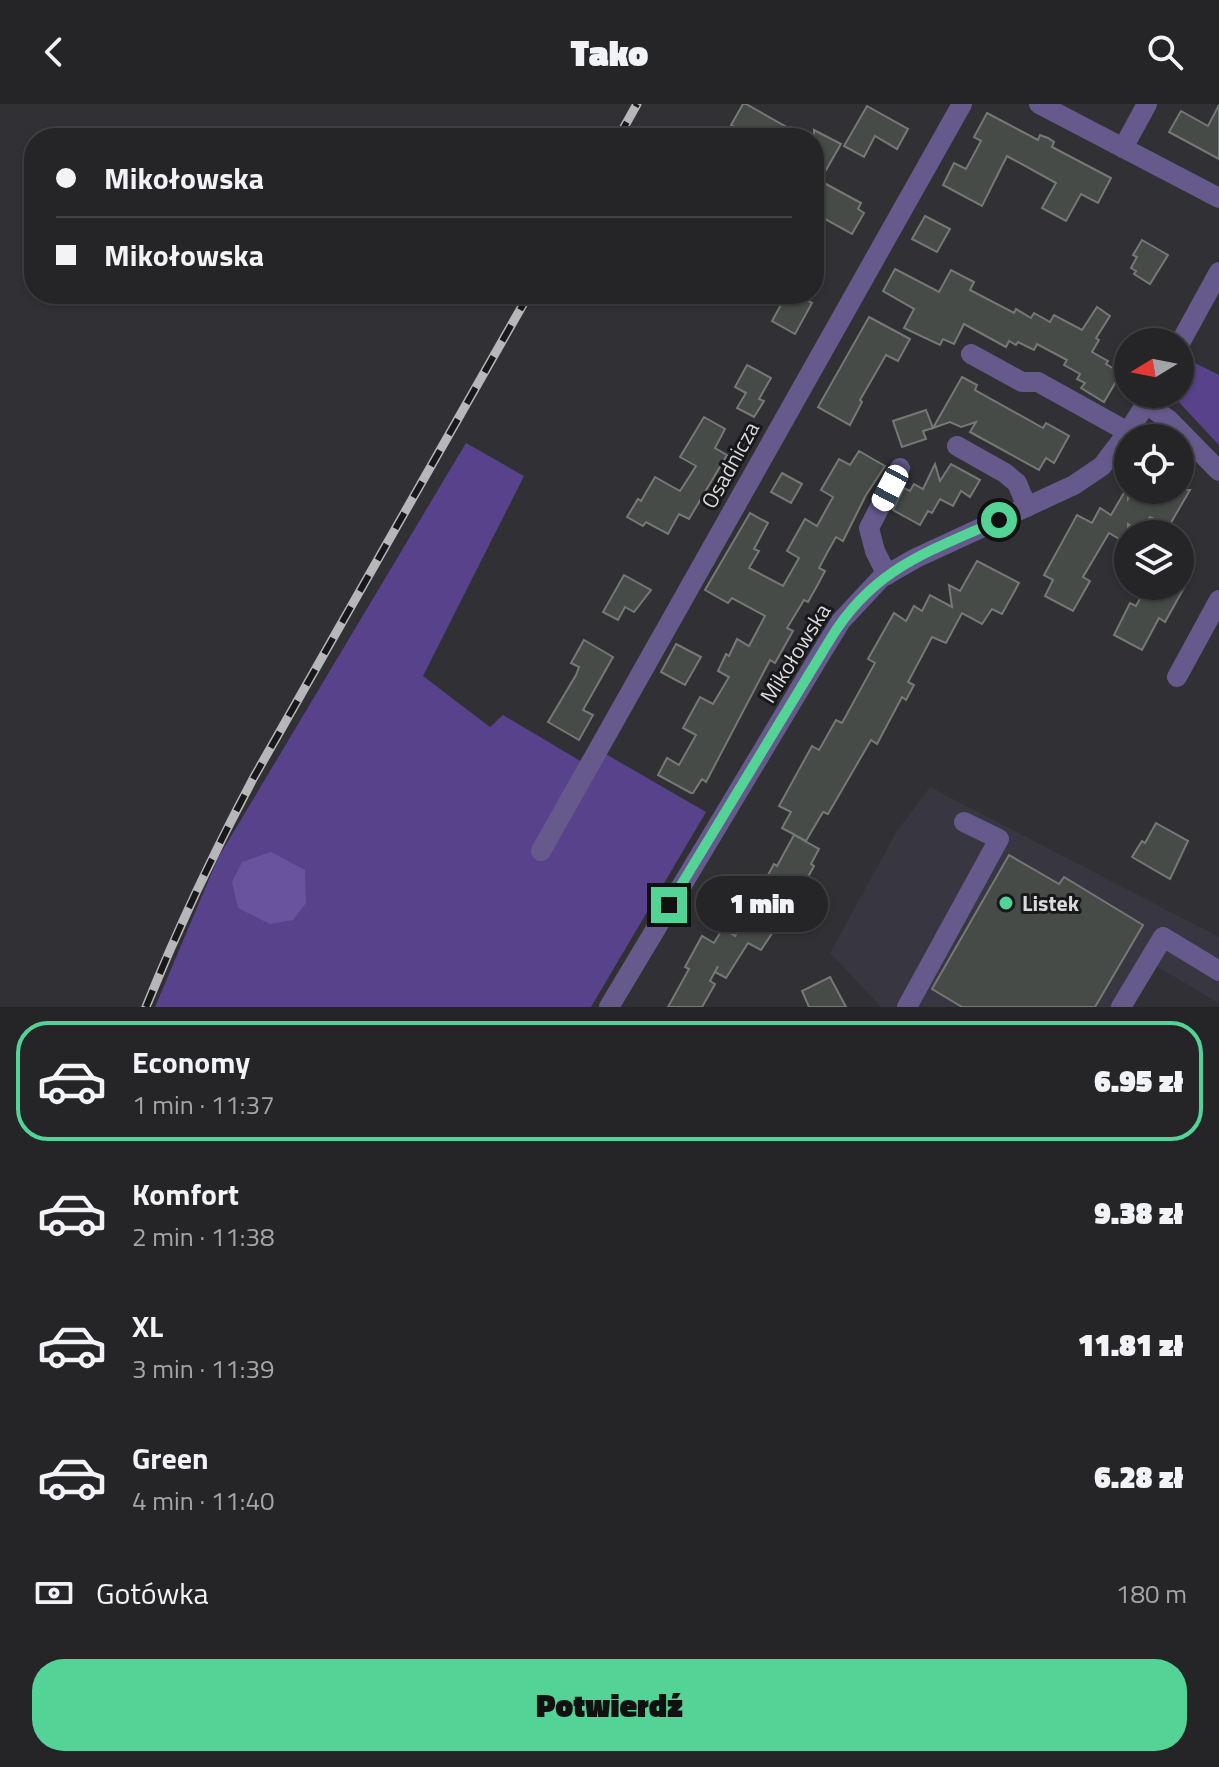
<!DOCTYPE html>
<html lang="pl">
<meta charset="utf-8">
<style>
:root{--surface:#252427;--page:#2d2c2f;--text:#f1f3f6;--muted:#a3a4a7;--line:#424144;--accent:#54d396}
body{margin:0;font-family:"Titillium Web",sans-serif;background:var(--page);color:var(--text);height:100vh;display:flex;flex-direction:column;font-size:30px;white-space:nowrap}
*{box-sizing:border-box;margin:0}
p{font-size:26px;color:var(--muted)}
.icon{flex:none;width:44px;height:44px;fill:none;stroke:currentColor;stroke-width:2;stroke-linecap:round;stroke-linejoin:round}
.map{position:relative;height:903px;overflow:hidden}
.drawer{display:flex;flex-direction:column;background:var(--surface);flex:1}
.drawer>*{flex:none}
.hud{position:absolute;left:24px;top:24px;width:800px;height:176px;border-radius:32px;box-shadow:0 2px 6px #0004,0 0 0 2px var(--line);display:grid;align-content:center;height:176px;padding:0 32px;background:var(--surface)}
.needle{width:52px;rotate:260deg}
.controls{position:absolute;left:1114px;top:224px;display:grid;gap:16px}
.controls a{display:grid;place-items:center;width:80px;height:80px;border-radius:50%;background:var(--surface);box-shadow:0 2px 6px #0004,0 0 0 2px var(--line);font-size:40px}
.end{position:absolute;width:36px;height:36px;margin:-18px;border:10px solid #54d396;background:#111;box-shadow:0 0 0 4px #111}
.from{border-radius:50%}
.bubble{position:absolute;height:56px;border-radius:28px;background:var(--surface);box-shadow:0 2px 6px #0004,0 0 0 2px var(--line);font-size:26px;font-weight:800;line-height:56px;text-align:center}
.car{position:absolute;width:24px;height:48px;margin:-24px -12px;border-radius:10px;box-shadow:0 0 6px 2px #0007;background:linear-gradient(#fff 24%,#345 0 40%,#fff 0 76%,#345 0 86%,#fff 0)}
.hud b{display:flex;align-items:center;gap:28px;height:76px;font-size:30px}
.hud b+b{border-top:2px solid var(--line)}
.hud i{width:20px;height:20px;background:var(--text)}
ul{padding:14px 0 0;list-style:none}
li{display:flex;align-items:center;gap:24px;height:120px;margin:0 16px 12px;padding:0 16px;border:4px solid transparent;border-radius:32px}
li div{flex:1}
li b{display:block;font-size:30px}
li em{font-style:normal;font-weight:800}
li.selected{border-color:var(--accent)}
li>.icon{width:72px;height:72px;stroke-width:1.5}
.pay{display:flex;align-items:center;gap:20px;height:88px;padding:0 32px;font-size:30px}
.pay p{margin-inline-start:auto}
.action{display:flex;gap:16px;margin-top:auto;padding:16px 32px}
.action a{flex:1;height:92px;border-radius:32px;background:var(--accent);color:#111;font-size:32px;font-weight:800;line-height:92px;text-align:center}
header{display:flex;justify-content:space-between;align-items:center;height:104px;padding:0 32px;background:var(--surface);font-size:36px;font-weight:800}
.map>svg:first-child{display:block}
.built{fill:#383640}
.green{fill:#58428c}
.forest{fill:#68539f}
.building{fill:#464b48;stroke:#747976;stroke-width:2}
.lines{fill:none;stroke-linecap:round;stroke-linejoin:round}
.minor{stroke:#665a8c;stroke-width:20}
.rail-casing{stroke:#b7b6b9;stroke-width:9}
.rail{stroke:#18181a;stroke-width:6;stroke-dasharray:18;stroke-linecap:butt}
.route{stroke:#54d396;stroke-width:10}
.poi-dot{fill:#54d396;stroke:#18181a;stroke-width:3}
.labels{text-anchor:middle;stroke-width:6;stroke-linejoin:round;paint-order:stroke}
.street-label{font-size:22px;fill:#dad9dc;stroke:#18181a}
.poi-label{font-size:22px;font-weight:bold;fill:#dad9dc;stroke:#18181a;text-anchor:start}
</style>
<header><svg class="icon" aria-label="back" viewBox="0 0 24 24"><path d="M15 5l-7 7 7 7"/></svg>Tako<svg class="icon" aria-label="search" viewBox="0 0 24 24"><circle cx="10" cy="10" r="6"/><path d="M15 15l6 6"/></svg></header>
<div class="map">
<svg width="1219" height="903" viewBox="0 0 1219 903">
<rect width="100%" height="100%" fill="#313034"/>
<path class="built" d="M930,683l289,150v66l-63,-37 -24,41h-251l-51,-54 67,-122z"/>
<g class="green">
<path d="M1195,259l24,12v70l-44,-47 5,-4z"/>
<path d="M466,339l58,33 -101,200 67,51 13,-12 91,54 10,-16 102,59 -115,195h-436l63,-149z"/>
</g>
<path class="forest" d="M271,748l34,18 1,33 -13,17 -23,4 -32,-16 -6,-26 10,-20z"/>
<g class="building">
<path d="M743,0h3l60,34h-51l-24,-13z"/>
<path d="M1219,1v54l-50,-27 12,-21 27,15z"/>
<path d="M867,2l41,23 -11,20 -22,-13 -11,21 -20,-11z"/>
<path d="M987,9l51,27 2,-5 8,3 6,4 -2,5 59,31 -13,25 -17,-9 -15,27 -24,-13 14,-25 -49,-27 -25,50 -39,-21 11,-22 12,6 15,-28 -7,-4z"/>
<path d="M814,26l27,14 -27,47z"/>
<path d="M826,80l35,19 -3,6 6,4 -12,21 -38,-21v-6z"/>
<path d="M925,112l25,13 -13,23 -25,-13z"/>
<path d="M1142,136l26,15 -18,29 -16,-10 2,-3 -5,-3 6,-11 -4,-2z"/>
<path d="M895,165l44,23 12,-22 23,12 -4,8 44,23 2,-4 15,9 3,-5 16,9 4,-7 28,15 15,-23 13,9 -14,22 3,2 -7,12 16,9 -2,3 15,9 -17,29 -23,-14 4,-5 -8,-4 3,-5 -16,-9 3,-5 -30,-16 -3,6 -16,-8 -2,3 -7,-4 -3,6 -42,-23 -10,20 -11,-5 -3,6 -36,-17 10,-19 -31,-18z"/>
<path d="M787,190h9l16,9 -17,31 -23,-13z"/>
<path d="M869,213l41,22 -12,22 -12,-6 -26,45 2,2 -12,23 -32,-18z"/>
<path d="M747,261l24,13 -12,21 5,2 -10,16 -17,-9 9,-15 -11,-6z"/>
<path d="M962,273l15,8 -2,5 68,38 3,-5 23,13 -15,27 -8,-5 -7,12 -69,-38 6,-10 -15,5 -11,-5 -17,6z"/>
<path d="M926,306l7,18 -10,3 3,8 -24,8 -9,-26z"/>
<path d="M704,313l21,12 -10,19 12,7 -38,64 -10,-5 -11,20 -22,-12 -3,4 -16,-9 11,-18 3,2 14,-24 25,14 16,-25 -16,-9z"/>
<path d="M859,347l26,15 -19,29 -23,46 -7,-4 -9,16 -8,15 6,3 -8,15 -9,16 -4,-2 -17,28 6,3 -18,32 -5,-3 -64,122 -4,-3 -9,14h-2l-33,-18 9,-17 12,7 17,-30 -13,-7 17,-31 13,7 16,-27 -11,-6 8,-17 3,2 8,-17 12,7 16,-30 -33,-18 -4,5 -23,-13 45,-77 18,10 -14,26 5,2 -10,17 34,18 16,-28 -12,-7 18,-32 12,7 16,-29 -12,-7 18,-31 11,6z"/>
<path d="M935,360l5,17 11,-17 29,16 -10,17 -9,-6 -8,15 -13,-7 -8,14 -4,-2 -8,14 -27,-15 11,-22 6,3 4,-7 9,5z"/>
<path d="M782,369l20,11 -11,19 -20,-11z"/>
<path d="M1128,382v13l6,-9h56l-21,36 -19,-9 -9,15 -13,-8v20l-19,-11 -26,44 7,4 -17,30 -28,-15 8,-16 -9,-5 33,-60 15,8 8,-15 11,7z"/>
<path d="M977,457l42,22 -17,31 -10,-5 -10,15 -20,-11 -16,30 -14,-6 -24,45 6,3 -8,15 -4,-3 -25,47 -6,-4 -43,74 -5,-2 -17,29 -24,-13 9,-16 -12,-6 33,-60 7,4 17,-30 6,3 33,-60 -7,-4 26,-46 12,8 8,-15 8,5 8,-16 22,12 -3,-22 11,6z"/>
<path d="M624,471l27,15 -17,22 -9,-5 -7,13 -15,-8z"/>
<path d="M1147,482h38l-20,36 -6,-4 -17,32 -28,-15 16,-32 6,3z"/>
<path d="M584,536l29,17 -30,53 10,5 -14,25 -31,-18 28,-47 3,-8 -8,-4z"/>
<path d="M676,540l25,13 -16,28 -24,-13z"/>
<path d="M1156,719l32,18 -18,38 -38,-22 10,-16 3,2z"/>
<path d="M794,731l25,14 -8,15 3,2 -22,40 8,5 -9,15 -10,-6 -20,30 -13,-7 -22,35 -11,-6 3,-6 -8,15 5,3 -13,23h-34l21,-38 -4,-2 17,-31 12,7 9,-15 12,8 39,-72 3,2z"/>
<path d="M1009,751l50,29 5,-7 79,48 -48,82h-133l-30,-18z"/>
<path d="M830,873l16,30h-37l-7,-16z"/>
</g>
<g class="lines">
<g class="minor">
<path d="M1039,0l180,94"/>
<path d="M1123,44l24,-44"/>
<path d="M1180,239l39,-71"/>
<path d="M971,250l51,28h16l90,50"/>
<path d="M1146,300l23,16 50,51"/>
<path d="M957,342l48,27 12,10 10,24"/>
<path d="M887,471l-12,-24 -6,-23 31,-60"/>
<path d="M1177,573l42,-77"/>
<path d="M541,747l421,-747"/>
<path d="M609,903l211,-352 21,-34 40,-43 35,-20 158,-73 28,-19 26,-34 24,-38"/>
<path d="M907,903l92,-168 -35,-17"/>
<path d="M1121,903l42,-70 56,34"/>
</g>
<defs>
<g id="rail">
<path d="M618,34l19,-34"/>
<path d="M146,903c32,-79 68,-155 108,-230l275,-483"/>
</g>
</defs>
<use href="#rail" class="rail-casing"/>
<use href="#rail" class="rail"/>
</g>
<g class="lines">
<path class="route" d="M669,801l162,-267c43,-70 97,-86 168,-118"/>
</g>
<circle class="poi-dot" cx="1006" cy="799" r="8"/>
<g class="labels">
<g class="street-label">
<text transform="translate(730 361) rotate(-61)" y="8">Osadnicza</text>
<text transform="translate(795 549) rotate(-58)" y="8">Mikołowska</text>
</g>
<g class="poi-label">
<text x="1022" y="807">Listek</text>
</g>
</g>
</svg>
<div class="controls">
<a><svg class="needle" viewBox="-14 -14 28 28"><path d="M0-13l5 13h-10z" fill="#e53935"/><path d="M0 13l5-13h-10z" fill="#a3a4a7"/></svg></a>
<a><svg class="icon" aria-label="locate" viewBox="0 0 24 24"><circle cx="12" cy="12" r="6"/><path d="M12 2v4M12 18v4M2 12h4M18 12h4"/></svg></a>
<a><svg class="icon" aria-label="layers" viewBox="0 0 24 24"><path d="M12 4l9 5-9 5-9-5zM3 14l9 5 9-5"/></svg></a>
</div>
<i class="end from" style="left:999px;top:416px"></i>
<i class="end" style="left:669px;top:801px"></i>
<div class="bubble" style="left:696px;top:772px;width:132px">1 min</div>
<i class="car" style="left:890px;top:384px;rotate:208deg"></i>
<div class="hud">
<b><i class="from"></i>Mikołowska</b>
<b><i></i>Mikołowska</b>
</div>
</div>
<section class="drawer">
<ul>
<li class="selected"><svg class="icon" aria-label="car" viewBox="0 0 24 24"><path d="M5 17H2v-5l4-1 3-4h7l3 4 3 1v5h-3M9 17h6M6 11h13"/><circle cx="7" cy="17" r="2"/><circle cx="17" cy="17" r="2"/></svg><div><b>Economy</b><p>1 min · 11:37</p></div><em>6.95 zł</em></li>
<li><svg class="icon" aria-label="car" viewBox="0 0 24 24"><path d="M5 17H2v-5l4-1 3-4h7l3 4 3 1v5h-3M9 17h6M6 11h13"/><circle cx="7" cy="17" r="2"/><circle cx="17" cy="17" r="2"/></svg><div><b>Komfort</b><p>2 min · 11:38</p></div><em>9.38 zł</em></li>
<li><svg class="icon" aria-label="car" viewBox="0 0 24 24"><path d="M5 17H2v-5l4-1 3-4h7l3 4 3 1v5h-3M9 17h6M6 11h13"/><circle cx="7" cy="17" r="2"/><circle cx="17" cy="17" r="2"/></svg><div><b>XL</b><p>3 min · 11:39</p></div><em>11.81 zł</em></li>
<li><svg class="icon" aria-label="car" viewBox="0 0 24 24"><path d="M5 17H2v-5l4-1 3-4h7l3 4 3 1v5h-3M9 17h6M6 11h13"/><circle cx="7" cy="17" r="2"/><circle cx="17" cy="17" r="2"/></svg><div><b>Green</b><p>4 min · 11:40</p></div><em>6.28 zł</em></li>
</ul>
<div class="pay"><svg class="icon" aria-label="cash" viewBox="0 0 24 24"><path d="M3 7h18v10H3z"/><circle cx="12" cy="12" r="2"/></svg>Gotówka<p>180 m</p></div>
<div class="action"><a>Potwierdź</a></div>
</section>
